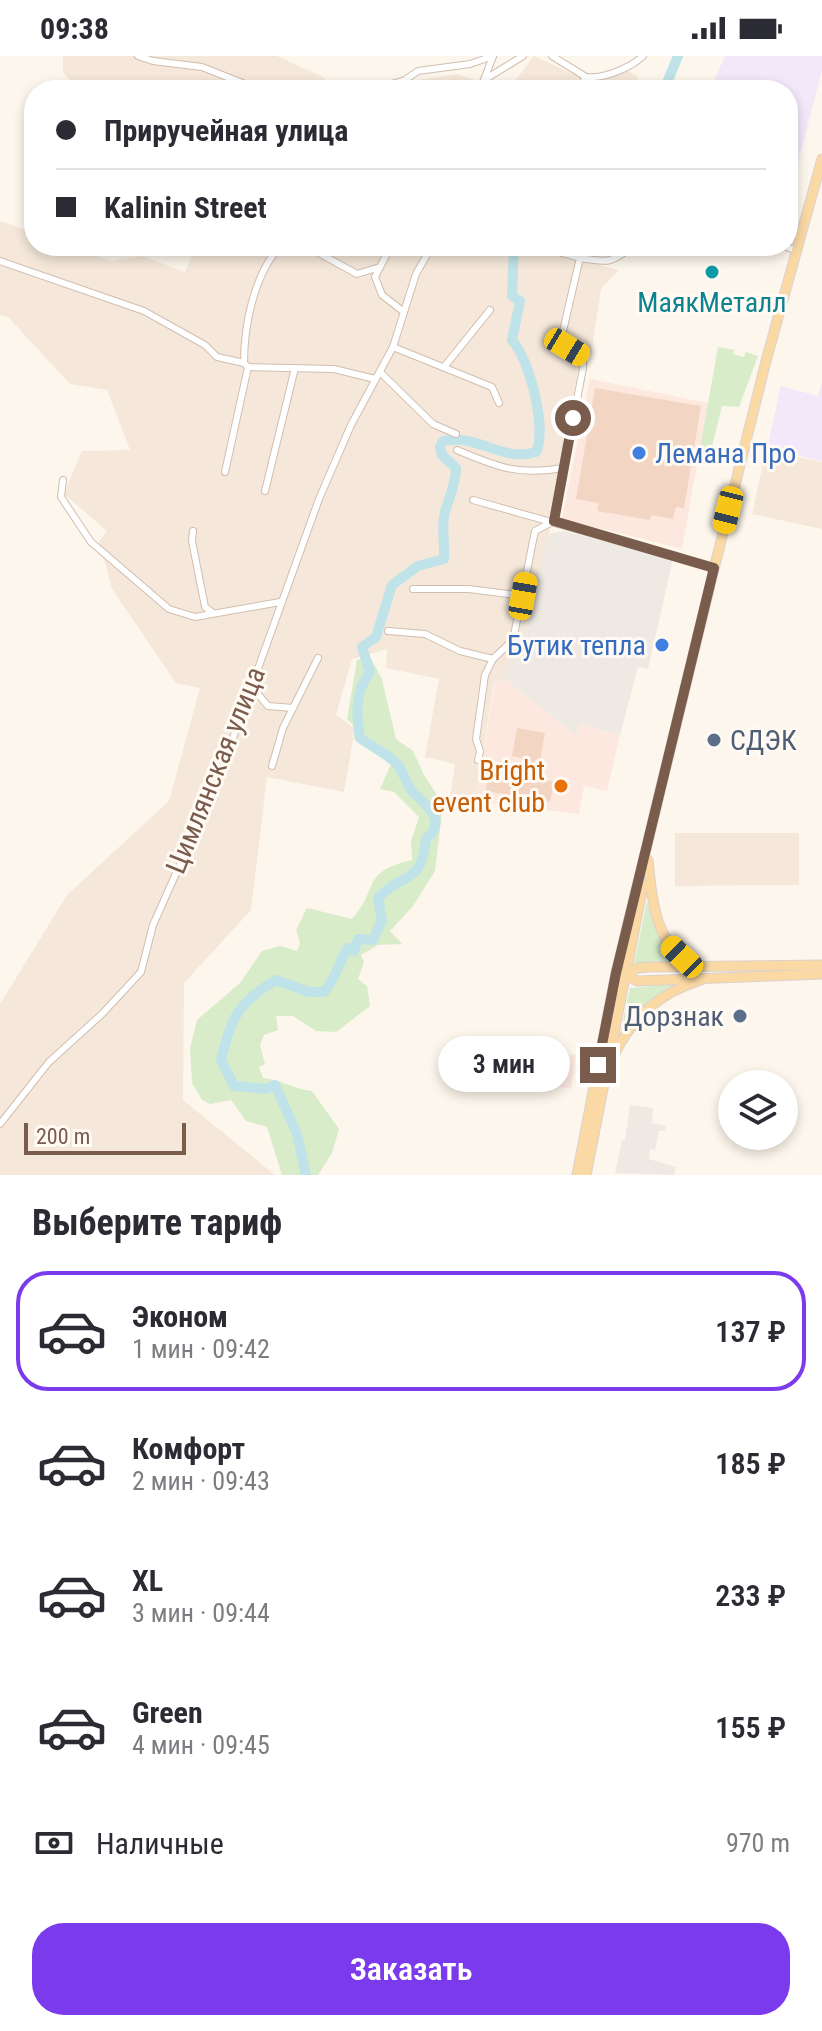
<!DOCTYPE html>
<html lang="ru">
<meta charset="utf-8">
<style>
:root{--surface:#fff;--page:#f2f2f3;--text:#2b2b33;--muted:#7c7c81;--line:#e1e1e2;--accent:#7c3aed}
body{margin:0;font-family:"Roboto Condensed",sans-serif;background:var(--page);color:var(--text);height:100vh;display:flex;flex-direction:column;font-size:30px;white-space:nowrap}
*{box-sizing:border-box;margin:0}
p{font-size:26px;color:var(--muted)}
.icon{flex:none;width:44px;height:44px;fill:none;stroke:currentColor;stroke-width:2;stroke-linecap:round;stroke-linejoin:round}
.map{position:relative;height:1119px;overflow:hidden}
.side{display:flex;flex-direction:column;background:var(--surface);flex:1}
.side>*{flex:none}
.guide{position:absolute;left:24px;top:24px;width:774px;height:176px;border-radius:32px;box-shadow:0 4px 12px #0003;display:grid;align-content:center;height:176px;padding:0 32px;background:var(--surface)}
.fabs{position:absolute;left:718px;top:1014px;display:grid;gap:16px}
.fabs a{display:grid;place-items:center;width:80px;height:80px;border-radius:50%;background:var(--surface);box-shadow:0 4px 12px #0003;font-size:40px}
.scale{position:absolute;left:24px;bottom:20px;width:162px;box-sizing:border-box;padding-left:8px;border:4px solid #7a5c4d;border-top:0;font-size:22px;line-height:28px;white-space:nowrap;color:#7a5c4d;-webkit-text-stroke:6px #fffaf3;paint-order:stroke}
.end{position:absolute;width:36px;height:36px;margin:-18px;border:10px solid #7a5c4d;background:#fff;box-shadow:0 0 0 4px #fff}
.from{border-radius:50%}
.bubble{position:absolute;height:56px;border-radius:28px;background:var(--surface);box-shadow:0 4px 12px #0003;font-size:26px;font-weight:600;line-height:56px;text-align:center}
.car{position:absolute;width:24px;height:48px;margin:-24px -12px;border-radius:10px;box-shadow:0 0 6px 2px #0007;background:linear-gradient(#f5c518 24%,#345 0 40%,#f5c518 0 76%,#345 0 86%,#f5c518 0)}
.guide b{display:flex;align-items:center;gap:28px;height:76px;font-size:30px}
.guide b+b{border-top:2px solid var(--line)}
.guide i{width:20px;height:20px;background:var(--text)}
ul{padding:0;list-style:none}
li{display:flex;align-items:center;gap:24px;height:120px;margin:0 16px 12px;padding:0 16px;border:4px solid transparent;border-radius:32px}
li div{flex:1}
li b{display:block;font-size:30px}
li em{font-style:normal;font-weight:600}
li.on{border-color:var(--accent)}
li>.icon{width:72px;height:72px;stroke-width:1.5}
h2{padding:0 32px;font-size:36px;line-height:96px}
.pay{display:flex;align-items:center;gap:20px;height:88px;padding:0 32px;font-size:30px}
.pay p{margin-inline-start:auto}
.cta{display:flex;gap:16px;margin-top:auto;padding:16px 32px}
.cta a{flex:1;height:92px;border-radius:32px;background:var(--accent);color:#fff;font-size:32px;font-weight:600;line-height:92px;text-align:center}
.status{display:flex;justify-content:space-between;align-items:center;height:56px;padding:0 40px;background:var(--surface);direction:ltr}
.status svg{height:22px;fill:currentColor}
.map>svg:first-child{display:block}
.residential{fill:#f5e8da}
.commercial{fill:#fde8e0}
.industrial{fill:#efe9e4}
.education{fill:#f3e8fa}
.green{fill:#d8ecc9}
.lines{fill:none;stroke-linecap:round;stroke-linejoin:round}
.river{stroke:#bfe3e8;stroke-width:10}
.building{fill:#f3d5c3}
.minor-casing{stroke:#d1beb0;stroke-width:8}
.primary-casing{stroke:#dad1cd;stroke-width:11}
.minor{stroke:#fff;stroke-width:6}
.primary{stroke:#fbd9a5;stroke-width:9}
.route{stroke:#7a5c4d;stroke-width:10}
.culture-dot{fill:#0f9aa8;stroke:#fffaf3;stroke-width:3}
.shop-dot{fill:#3f7fe0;stroke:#fffaf3;stroke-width:3}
.service-dot{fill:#5c6f8a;stroke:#fffaf3;stroke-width:3}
.food-dot{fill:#e8710a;stroke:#fffaf3;stroke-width:3}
.labels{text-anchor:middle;stroke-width:6;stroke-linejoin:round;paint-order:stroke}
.culture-label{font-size:28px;fill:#0d838f;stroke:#fffaf3}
.shop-label{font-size:28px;fill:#366cbe;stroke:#fffaf3;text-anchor:start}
.service-label{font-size:28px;fill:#4e5e75;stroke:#fffaf3;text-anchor:start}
.street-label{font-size:28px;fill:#7a5c4d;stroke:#fffaf3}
.food-label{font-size:28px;fill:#c56008;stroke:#fffaf3;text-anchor:end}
</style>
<div class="status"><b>09:38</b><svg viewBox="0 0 49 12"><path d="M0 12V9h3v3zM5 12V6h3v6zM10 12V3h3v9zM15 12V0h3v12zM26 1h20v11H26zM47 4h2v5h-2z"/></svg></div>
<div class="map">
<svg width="822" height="1119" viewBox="0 0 822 1119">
<rect width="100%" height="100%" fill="#fdf6ec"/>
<g class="residential">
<path d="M63,0h214l48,22 3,12h-250l-15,-18z"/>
<path d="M534,0l58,27 37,-12 9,6 -1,13h-129z"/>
<path d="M456,18l50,16h-151z"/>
<path d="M0,165l34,12v13h36l41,15 31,-5 43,16 11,-26h392l-4,15 35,9 -18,19 -10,66 -10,-3 -32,182 -30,118 -7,-2 -8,28 -10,5 -19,118 -25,-4 5,-33 -30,-7 14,-78 -53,-11 1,-19 -35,10 -16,56 19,13 -11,64 -77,-15 -16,133 -67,73 -1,117 92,75h-275v-171l67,-109 102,-94 31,-113 -24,-5 -64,-94 -13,-48 8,-10 -43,-37 18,-43 48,-1 -23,-60 -37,-6 -62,-67 -8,-2z"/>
<path d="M766,394l56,12v67l-70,-15z"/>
<path d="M675,777h124v52l-124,1z"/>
</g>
<g class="commercial">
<path d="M590,323l118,24 -26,146 -120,-30z"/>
<path d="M504,622l72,58 5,-12 39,11 -13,56 -23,-5 -5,28 -104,-13 20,-118z"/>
<path d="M518,997l58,2 -5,34 -57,-10z"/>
</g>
<g class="industrial">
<path d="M564,475l109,28 -25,110 -10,-2 -18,68 -39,-11 -5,12 -72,-58 8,-28 7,2 30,-118z"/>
<path d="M630,1049l23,3 -1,15 14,3 -1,5h-6l-4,19 -5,-1 -1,10 27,8 -2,8 -59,-2 7,-33h3z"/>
</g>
<g class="education">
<path d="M725,0h97v14l-34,132v-112h-78z"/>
<path d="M822,327v78l-55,-12 14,-63 37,10z"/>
</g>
<g class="green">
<path d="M718,291l16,3 -1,4 11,3 2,-5 12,4 -19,51 -17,-1 -11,44 -11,-2z"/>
<path d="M370,601l12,22 14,60 17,12 11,24 19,29 -8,67 -22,35 -23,25 12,13 -24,1 -17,10 3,7 -6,17 9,7 3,20 -34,26 -20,-1 -23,-15h-17l2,14 -14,5 -4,10 5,19 -6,3 4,11c19,2 30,11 49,13l27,38 -7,24 -14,22h-36l-15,-48 -21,-6 -15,-21 -21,4 -8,-4 -10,-17 -2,-35 7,-28 43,-37 22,-32 18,-5 17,5 3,-8 -4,-13 11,-22 45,11c28,-31 8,-47 60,-59l-1,-19 8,-24 -25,-25 -14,-3 11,-25 -37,-25 2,-11 -9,-9 10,-59z"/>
<path d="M647,845l15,41 21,22 -49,-1z"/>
<path d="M676,928l-38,27 -18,22 10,-45z"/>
</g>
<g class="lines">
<g class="river">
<path d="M664,34l14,-34"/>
<path d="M306,1119l-9,-41 -22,-49 -9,4 -32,-3 -13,-26c11,-42 15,-56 55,-80l33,12h15c12,-13 14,-29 24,-44l6,3 4,-12 15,1 9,-20 -4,-22c27,-28 43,-12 48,-59 22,-18 0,-34 -13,-47 -7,-7 -9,-20 -16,-28 -10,-10 -26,-18 -37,-26 -4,-24 -5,-47 10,-66l-8,-25 14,-10 16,-52 26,-19 26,-7c1,-14 -3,-34 1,-47 4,-15 11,-28 11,-44l-14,-13 -2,-8 3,-6c35,-8 59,22 93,11 11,-23 -6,-92 -24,-112l8,-39 -8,-5 2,-50"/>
</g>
</g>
<g class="building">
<path d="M595,332l106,18 -17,102 -8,-1 -3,12 -22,-4 -1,5 -53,-9 2,-8 -23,-4z"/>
<path d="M517,672l28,5 -5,28 -5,-1 -3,18 22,4 -4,20 -64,-11 3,-20 38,7 3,-18 -18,-4z"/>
</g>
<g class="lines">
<defs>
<g id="minor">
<path d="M138,0l15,5 49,6 58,23"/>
<path d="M552,0l34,21"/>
<path d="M484,24l9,-24"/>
<path d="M372,34l33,-10 13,-9 52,-7 23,-8"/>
<path d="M478,34l6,-10 39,-24"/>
<path d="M578,34l8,-13c18,2 44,-9 57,-21"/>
<path d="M306,190l51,28 23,-7 -5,10 7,18 22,17"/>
<path d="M783,190l15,5"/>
<path d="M543,192l38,10"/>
<path d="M0,205l144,50 61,34 12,12 27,6 4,4 86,2 41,10"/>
<path d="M380,211l11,-21"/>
<path d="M393,291l99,40 7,16"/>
<path d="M244,307c0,-38 10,-88 36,-117"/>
<path d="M444,311l46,-57"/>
<path d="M381,317l52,51 23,10"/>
<path d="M457,394c40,17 62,26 106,18"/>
<path d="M225,416l23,-105"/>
<path d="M63,424l-2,17 30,45 78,67 26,8 85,-15"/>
<path d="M265,435l30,-123"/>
<path d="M473,444l241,68"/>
<path d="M193,475l-1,10 13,66 8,6"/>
<path d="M413,533h56l54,7"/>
<path d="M388,575l37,3 35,17 33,8"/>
<path d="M250,629l18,21 25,2"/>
<path d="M478,704l2,-9 -4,-12 9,-64 8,-16 20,-19 22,-109 19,-10 29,-153v-11l-20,-14 -1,-8 17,-73 2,-4c27,5 31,5 52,-12"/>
<path d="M272,710l11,-38 35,-70"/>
<path d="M0,1068l49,-62 53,-48 39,-42 12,-47 66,-148 100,-278 32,-74 42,-78 23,-73 16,-28"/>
</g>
<g id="primary">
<path d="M648,804c4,38 7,91 50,106"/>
<path d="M624,918l13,7 185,-7"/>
<path d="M627,919l10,-7 12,-1 173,-2"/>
<path d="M613,1001c19,-40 46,-64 88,-77"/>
<path d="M577,1119l39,-202 95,-392 55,-220 56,-202"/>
<path d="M586,1119l57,-289"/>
</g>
</defs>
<use href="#minor" class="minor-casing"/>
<use href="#primary" class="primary-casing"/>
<use href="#minor" class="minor"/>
<use href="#primary" class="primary"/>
</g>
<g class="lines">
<path class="route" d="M573,362l-19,103 160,47 -98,405 -18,92"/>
</g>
<circle class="culture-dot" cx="712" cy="216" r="8"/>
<g class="shop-dot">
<circle cx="639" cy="397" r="8"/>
<circle cx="662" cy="589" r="8"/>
</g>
<g class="service-dot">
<circle cx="714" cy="684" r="8"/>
<circle cx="740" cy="960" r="8"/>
</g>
<circle class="food-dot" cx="561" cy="730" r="8"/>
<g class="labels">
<g class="culture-label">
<text x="712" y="256">МаякМеталл</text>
</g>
<g class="shop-label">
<text x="655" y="407">Лемана Про</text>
<text x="646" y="599" text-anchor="end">Бутик тепла</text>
</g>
<g class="service-label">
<text x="730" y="694">СДЭК</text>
<text x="724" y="970" text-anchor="end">Дорзнак</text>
</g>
<g class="street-label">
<text transform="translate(215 714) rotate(-68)" y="10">Цимлянская улица</text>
</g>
<g class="food-label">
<text x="545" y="724">Bright<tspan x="545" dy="32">event club</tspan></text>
</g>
</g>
</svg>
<div class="fabs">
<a><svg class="icon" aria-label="layers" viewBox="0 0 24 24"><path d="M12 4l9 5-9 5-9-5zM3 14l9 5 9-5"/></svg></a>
</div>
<div class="scale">200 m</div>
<i class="end from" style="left:573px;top:362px"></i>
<i class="end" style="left:598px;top:1009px"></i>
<div class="bubble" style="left:438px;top:980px;width:132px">3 мин</div>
<i class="car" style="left:567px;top:291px;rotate:121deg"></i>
<i class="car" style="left:728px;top:454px;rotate:194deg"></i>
<i class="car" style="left:523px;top:540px;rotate:10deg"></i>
<i class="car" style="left:682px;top:901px;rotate:314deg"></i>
<div class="guide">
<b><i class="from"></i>Приручейная улица</b>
<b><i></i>Kalinin Street</b>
</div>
</div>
<section class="side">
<h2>Выберите тариф</h2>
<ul>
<li class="on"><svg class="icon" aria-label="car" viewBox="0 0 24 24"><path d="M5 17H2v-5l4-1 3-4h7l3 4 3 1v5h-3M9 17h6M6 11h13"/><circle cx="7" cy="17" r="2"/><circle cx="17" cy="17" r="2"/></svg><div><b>Эконом</b><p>1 мин · 09:42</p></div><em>137 ₽</em></li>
<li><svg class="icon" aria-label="car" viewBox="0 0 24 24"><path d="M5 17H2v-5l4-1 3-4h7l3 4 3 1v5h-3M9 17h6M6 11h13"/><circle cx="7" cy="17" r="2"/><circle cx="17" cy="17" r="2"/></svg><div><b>Комфорт</b><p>2 мин · 09:43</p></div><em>185 ₽</em></li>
<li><svg class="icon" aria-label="car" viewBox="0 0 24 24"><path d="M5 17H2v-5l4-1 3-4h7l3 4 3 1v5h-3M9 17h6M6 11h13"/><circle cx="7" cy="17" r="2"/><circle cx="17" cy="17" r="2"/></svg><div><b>XL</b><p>3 мин · 09:44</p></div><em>233 ₽</em></li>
<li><svg class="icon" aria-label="car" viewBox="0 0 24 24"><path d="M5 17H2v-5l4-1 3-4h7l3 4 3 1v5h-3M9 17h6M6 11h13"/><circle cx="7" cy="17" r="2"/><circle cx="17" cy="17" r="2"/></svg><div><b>Green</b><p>4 мин · 09:45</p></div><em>155 ₽</em></li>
</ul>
<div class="pay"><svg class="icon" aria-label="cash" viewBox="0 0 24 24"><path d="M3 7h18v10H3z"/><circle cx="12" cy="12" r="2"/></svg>Наличные<p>970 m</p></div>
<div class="cta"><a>Заказать</a></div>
</section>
